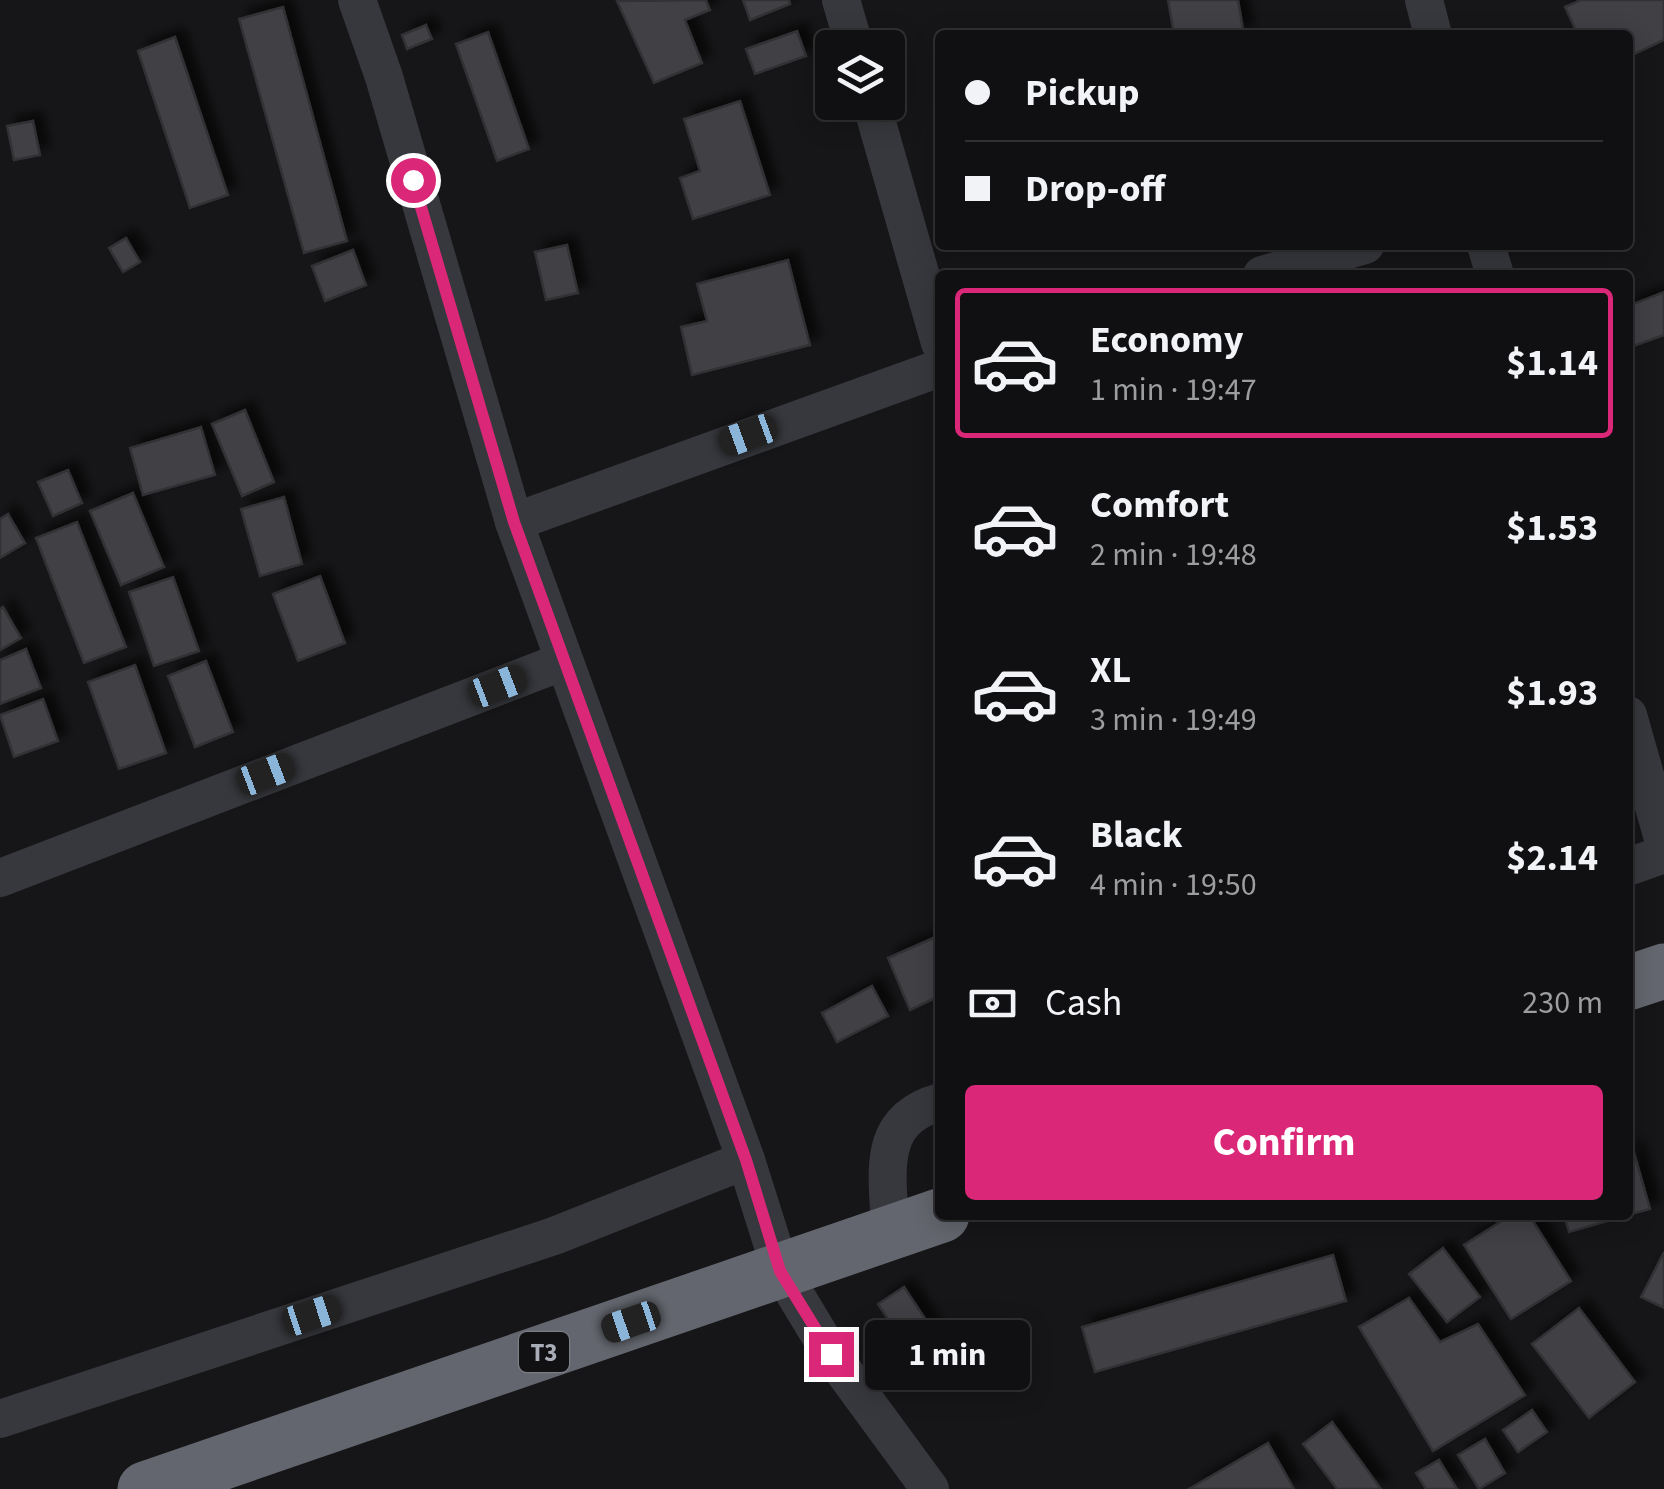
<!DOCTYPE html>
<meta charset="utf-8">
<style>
:root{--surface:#101012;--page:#19191b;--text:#f1f3f6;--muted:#9c9d9f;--line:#303032;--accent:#db2777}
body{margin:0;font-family:"Source Sans 3",sans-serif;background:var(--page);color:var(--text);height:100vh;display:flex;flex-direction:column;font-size:38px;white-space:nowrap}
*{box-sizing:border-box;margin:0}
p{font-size:32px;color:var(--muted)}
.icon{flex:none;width:55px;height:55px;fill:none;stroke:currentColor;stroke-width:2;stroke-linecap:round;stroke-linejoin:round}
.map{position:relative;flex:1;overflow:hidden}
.panel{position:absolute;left:935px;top:270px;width:698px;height:950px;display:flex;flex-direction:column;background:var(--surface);border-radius:10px;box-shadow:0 5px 25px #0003,0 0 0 2px var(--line)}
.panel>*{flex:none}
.banner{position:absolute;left:935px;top:30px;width:698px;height:220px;border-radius:10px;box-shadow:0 5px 25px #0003,0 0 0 2px var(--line);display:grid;align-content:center;height:220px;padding:0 30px;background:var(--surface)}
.controls{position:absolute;left:815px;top:30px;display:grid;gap:20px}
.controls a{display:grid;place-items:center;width:90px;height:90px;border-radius:10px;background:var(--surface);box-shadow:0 5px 25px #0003,0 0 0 2px var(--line);font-size:50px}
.end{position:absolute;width:45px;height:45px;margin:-22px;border:12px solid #db2777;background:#fff;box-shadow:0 0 0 5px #fff}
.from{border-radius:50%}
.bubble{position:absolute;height:70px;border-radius:10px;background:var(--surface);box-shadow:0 5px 25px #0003,0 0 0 2px var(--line);font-size:32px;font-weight:700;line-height:70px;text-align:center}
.car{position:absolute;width:30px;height:60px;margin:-30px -15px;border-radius:12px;box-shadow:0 0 8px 2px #0007;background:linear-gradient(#222 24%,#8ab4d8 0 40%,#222 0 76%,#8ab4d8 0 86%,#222 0)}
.banner b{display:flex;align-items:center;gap:35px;height:95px;font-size:38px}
.banner b+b{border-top:2px solid var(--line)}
.banner i{width:25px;height:25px;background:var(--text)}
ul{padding:18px 0 0;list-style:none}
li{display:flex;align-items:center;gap:30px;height:150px;margin:0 20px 15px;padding:0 10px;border:5px solid transparent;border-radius:10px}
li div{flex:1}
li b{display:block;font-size:38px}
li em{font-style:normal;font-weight:700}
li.active{border-color:var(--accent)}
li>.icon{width:90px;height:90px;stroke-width:1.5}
.pay{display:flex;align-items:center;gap:25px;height:110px;padding:0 30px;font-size:38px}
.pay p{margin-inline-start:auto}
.action{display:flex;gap:20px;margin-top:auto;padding:20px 30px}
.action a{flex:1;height:115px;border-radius:10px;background:var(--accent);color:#fff;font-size:40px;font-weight:700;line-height:115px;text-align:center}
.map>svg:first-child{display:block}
.building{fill:#404145;stroke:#303034;stroke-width:2.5;filter:url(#shadow)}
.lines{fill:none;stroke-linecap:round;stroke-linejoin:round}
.minor{stroke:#37383d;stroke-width:38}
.highway{stroke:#63666e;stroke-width:55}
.route{stroke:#db2777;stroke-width:12}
.labels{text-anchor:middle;stroke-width:9;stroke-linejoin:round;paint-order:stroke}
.shield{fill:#111113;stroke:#7b7e86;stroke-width:2.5}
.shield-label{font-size:25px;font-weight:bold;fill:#a8adb8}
</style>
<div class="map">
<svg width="1664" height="1489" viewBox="0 0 1664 1489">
<defs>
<filter id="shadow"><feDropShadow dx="9" dy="-9" stdDeviation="5" flood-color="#0009"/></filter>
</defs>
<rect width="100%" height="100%" fill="#161618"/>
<g class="building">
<path d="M706,0l4,10 -25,10 17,43 -48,20 -37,-82z"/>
<path d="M743,0h46l1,4 -40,16z"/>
<path d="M1168,0h70l6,35h-70z"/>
<path d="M1581,0h83v40l-36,17v-22h-50l-13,-28z"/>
<path d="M283,7l64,234 -43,12 -65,-234z"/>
<path d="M426,25l6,14 -25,10 -5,-14z"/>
<path d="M797,31l9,25 -51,18 -9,-25z"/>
<path d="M488,32l41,117 -32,12 -41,-117z"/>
<path d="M175,37l53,158 -38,13 -52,-157z"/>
<path d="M740,101l30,94 -77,24 -13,-41 20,-7 -16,-52z"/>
<path d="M33,121l7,34 -26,5 -7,-34z"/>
<path d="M126,238l14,24 -17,10 -14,-24z"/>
<path d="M567,245l11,48 -32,7 -11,-48z"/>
<path d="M353,250l13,35 -41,16 -13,-35z"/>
<path d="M788,260l22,85 -118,30 -11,-48 26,-6 -10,-37z"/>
<path d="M1664,292v43l-36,13v-42z"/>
<path d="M245,410l29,72 -32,14 -30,-72z"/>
<path d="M201,427l14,48 -72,20 -13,-47z"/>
<path d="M68,470l14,33 -29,13 -15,-34z"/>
<path d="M133,493l31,74 -43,18 -31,-74z"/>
<path d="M284,497l18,67 -42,12 -19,-67z"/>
<path d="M8,514l17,29 -25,15v-39z"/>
<path d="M77,522l49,125 -42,16 -48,-125z"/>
<path d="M320,576l25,67 -47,18 -25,-67z"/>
<path d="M173,577l26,74 -45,15 -25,-74z"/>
<path d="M3,607l18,31 -21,12v-41z"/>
<path d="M26,649l15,39 -41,16v-44z"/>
<path d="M206,661l27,71 -38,15 -27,-71z"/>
<path d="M135,665l31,88 -47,16 -31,-87z"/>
<path d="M43,699l15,42 -44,16 -14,-42z"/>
<path d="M940,935v61l-30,14 -22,-52z"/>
<path d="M872,986l16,30 -51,26 -15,-29z"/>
<path d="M1633,1149l17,60 -81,23 -5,-17h64v-64z"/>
<path d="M1511,1215h18l42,66 -60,38 -47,-74z"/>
<path d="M1443,1248l37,49 -33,25 -38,-48z"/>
<path d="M1664,1252v56l-23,-11z"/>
<path d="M1333,1255l13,46 -251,71 -13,-45z"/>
<path d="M904,1287l36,54 -26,17 -36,-54z"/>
<path d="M1409,1298l31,44 38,-18 47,71 -92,56 -74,-124z"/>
<path d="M1579,1308l56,74 -46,36 -57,-74z"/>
<path d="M1532,1410l15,22 -29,20 -15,-22z"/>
<path d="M1332,1422l49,67h-44l-34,-45z"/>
<path d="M1485,1439l20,34 -26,16 -21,-34z"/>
<path d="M1268,1443l26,46h-105z"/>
<path d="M1439,1460l18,29h-31l-10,-16z"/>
</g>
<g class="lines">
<g class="minor">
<path d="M357,0l27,77 130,445 232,638 35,111 50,83 99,135"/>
<path d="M841,0l14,48"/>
<path d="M1424,0l9,35"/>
<path d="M871,102l69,241"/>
<path d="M1486,245l9,30"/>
<path d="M1262,275l103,-30"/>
<path d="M514,522l426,-154"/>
<path d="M1628,715l36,127"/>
<path d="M1628,867l36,-13"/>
<path d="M0,878l564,-217"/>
<path d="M890,1233c-1,-57 -17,-112 50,-131"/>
<path d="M0,1419l554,-183 192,-76"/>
</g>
<g class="highway">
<path d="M1628,983l36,-12"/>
<path d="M145,1489l797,-274"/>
</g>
</g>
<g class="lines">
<path class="route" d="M413,180l101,342 232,638 34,111 51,83"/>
</g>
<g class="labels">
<rect class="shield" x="519" y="1332" width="50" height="40" rx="8"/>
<g class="shield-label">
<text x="544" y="1361">T3</text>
</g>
</g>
</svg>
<div class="controls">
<a><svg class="icon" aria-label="layers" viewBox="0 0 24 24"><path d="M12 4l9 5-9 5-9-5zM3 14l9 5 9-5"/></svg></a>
</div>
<i class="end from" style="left:413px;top:180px"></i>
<i class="end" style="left:831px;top:1354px"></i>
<div class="bubble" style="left:865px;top:1320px;width:165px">1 min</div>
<i class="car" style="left:748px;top:435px;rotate:250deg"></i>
<i class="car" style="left:498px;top:686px;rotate:69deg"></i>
<i class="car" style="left:266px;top:774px;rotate:69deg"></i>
<i class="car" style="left:312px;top:1315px;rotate:72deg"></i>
<i class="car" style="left:631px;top:1322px;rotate:251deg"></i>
<div class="banner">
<b><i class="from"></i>Pickup</b>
<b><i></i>Drop-off</b>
</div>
<section class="panel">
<ul>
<li class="active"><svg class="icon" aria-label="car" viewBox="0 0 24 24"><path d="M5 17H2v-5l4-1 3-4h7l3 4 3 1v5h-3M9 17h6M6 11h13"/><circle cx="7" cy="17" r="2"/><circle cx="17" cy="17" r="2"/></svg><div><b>Economy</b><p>1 min · 19:47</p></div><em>$1.14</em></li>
<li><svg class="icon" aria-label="car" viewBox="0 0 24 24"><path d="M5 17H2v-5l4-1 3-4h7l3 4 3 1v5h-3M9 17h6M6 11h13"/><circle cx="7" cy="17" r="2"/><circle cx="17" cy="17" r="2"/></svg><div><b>Comfort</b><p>2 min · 19:48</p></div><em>$1.53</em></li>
<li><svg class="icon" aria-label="car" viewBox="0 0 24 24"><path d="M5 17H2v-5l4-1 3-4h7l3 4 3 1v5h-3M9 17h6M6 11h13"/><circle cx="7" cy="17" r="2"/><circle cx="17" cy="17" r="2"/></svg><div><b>XL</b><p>3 min · 19:49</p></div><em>$1.93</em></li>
<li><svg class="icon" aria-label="car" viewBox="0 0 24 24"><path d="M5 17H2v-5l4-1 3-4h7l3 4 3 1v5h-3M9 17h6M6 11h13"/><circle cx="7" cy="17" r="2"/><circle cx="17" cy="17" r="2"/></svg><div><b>Black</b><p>4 min · 19:50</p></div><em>$2.14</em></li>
</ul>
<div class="pay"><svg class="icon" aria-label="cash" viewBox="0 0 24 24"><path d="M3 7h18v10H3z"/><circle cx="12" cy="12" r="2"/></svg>Cash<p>230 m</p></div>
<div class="action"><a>Confirm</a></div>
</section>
</div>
